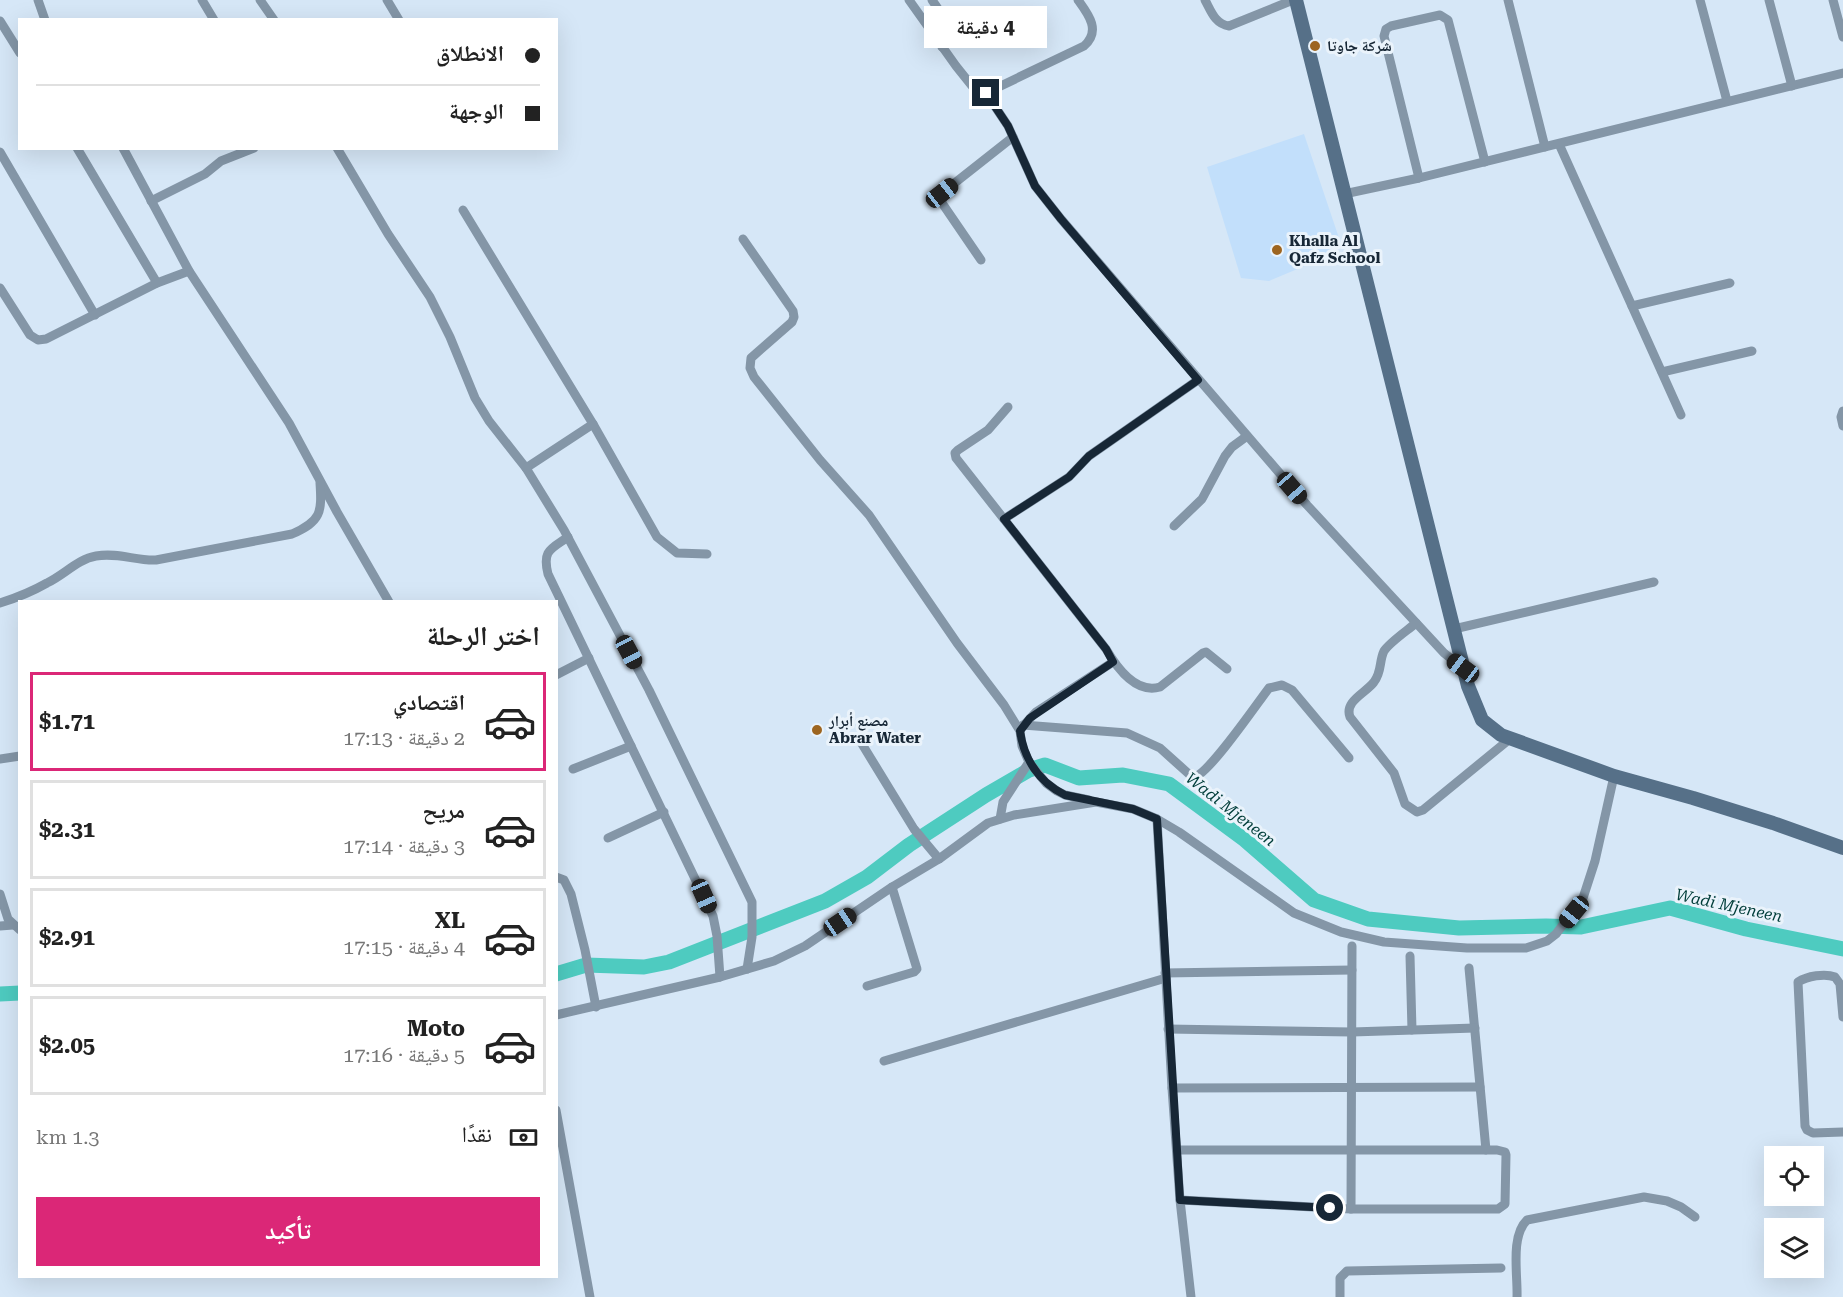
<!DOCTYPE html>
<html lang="ar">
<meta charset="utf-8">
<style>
:root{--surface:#fff;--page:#f2f2f2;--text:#222;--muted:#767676;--line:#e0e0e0;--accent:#db2777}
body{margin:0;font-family:"Roboto Serif","Noto Naskh Arabic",serif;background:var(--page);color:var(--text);direction:rtl;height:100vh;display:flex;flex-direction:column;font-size:22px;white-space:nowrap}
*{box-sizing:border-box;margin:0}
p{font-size:20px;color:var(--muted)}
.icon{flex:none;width:33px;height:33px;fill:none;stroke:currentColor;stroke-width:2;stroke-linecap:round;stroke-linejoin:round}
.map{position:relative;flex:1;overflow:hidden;direction:ltr}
.side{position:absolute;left:18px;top:600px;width:540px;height:678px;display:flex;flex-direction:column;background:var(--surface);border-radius:0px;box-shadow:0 6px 24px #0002;direction:rtl}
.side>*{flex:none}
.banner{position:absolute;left:18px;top:18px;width:540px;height:132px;border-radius:0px;box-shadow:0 6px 24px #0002;direction:rtl;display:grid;align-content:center;height:132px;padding:0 18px;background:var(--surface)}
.tools{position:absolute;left:1764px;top:1146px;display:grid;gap:12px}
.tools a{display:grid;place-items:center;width:60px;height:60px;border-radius:0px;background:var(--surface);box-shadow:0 6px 24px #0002;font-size:30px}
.end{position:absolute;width:27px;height:27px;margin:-14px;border:8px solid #172736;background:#fff;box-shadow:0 0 0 3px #fff}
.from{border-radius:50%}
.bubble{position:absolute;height:42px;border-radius:0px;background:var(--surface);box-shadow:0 6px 24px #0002;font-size:20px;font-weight:700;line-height:42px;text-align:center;direction:rtl}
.car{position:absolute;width:18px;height:36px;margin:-18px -9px;border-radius:8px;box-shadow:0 0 4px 2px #0007;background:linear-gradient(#222 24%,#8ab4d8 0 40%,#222 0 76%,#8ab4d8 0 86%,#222 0)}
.banner b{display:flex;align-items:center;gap:21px;height:57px;font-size:22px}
.banner b+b{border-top:2px solid var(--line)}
.banner i{width:15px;height:15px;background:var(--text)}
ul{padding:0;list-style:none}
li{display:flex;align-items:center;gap:18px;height:99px;margin:0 12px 9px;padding:0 6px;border:3px solid var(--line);border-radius:0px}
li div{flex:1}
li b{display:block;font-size:22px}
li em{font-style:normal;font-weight:700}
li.selected{border-color:var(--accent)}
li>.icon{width:54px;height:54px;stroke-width:1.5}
h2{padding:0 18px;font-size:27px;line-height:72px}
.pay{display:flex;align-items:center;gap:15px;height:66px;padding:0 18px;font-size:22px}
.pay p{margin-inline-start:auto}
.primary-button{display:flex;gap:12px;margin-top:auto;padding:12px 18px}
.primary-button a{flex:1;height:69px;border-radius:0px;background:var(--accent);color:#fff;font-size:24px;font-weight:700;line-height:69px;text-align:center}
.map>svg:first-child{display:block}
.built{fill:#c2dffb}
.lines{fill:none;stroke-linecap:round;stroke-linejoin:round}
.river{stroke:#4ecbc0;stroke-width:15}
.street{stroke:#8496a7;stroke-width:9}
.secondary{stroke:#567088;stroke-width:14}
.route{stroke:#172736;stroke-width:8}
.poi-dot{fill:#9d6520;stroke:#eaf3fb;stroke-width:2}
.labels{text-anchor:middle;stroke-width:6;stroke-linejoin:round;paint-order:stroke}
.poi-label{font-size:15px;font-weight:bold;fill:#172736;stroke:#eaf3fb;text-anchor:start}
.water-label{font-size:16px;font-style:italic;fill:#003d39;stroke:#eaf3fb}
</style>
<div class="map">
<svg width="1843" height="1297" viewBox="0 0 1843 1297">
<rect width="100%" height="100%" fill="#d6e7f7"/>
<path class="built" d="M1304,134l37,110 -34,21 -38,16 -28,-3 -34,-111z"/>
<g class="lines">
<g class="river">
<path d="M556,974l30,-9 58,2 25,-5 156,-61 42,-24 42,-32 77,-50 43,-25 16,-5 34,13 44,-3 46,9 76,56 69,60 54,19 91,9 87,-2 35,1 89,-19 76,21 97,20"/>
<path d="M0,994l20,-1"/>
</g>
<g class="street">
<path d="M38,0l7,20"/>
<path d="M202,0l12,20"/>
<path d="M260,0l14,20"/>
<path d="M387,0l12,20"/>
<path d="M909,0l47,66 16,20 14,7 22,33 27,60 26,33 246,286 137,148 19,15"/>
<path d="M932,0c10,15 24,30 10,47"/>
<path d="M1205,0c6,11 10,24 24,26l64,-26"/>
<path d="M1508,0l37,147"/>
<path d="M1700,0l27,101"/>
<path d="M1769,0l23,86"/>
<path d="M1833,0l10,37"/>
<path d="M0,21l20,32"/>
<path d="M986,93l98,-47c17,-15 5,-31 -6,-46"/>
<path d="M1559,144l122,271"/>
<path d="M77,148l80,135"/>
<path d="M123,148l66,123 100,152 48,89 52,90"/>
<path d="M337,148l51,86 42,63 20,40 25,61 14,23 37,47 38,62 85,160 103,212v35l-5,32"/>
<path d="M0,152l95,163"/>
<path d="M1419,178l-35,-142 2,-7 5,-3 49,-11 8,5 37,142"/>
<path d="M1344,194l75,-16 424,-105"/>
<path d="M151,201l54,-27 16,-13 33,-13"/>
<path d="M463,210l130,214"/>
<path d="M743,239l50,72 1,6 -2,5 -41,36 -1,10 4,9 66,83 49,55 88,128 47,62 16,26 2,15 7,16 8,10 9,11 11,8 8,4 24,5"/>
<path d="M981,260l-39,-57v-10l71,-56"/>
<path d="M0,288l30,47 8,5 8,-1 111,-56 32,-12"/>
<path d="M1632,306l98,-23"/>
<path d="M1662,372l90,-21"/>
<path d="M1008,407l-20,23 -30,20 -3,3 1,5 150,191c11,19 30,45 54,38l43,-34 3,-1 21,17"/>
<path d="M1843,411l-2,6 2,9"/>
<path d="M526,468l67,-44 64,113 20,16 30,1"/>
<path d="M1004,519l65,-42 20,-21 109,-76"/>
<path d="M1174,526l28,-27 23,-43 7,-9 15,-11"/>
<path d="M568,537c-17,12 -26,13 -20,37l165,342 4,20 3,41"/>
<path d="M0,603c16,-5 33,-12 47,-20 17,-8 31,-24 49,-27 22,-4 40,5 60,4l136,-26c29,-13 30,-21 28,-51"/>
<path d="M1416,623c-8,7 -26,19 -32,28 -5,10 -2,21 -10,31 -8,11 -30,19 -24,35l44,56 11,31 12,8 6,-2 88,-72"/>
<path d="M1454,629l200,-47"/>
<path d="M556,675l33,-17"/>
<path d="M1023,725l104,8 33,15 30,27 5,2c16,-6 61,-72 74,-89l13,-3 10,5 57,68"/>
<path d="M1023,726l13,-14 77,-50"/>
<path d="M862,744l52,85 25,30"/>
<path d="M0,759l20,-3"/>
<path d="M573,769l58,-23"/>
<path d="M1000,819l3,-17 26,-40"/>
<path d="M1157,819l15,269 8,112 11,97"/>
<path d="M608,838l56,-26"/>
<path d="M556,877l8,3 7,14 14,56 11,57"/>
<path d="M0,894l8,25 12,11"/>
<path d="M0,926l13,-1"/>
<path d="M1410,956l2,74"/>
<path d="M1469,968l17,182"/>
<path d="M1165,973l187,-3"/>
<path d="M867,986l47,-14 3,-3 -25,-82"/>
<path d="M556,1015l164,-38 54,-16 31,-15 87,-59 47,-28 49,-36 26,-8 82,-13 37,7 24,10 22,13 115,81 47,19 43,10 83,6h59l21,-7 9,-7 27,-36 12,-37 19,-85"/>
<path d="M1843,1017l-3,-33 -5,-7c-10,-4 -28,-1 -37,5l7,144 2,4 6,3 30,-1"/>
<path d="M1168,1029l184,3 123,-4"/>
<path d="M884,1061l282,-83"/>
<path d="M1172,1088l308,-1"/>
<path d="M556,1110l34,187"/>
<path d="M1177,1150h320l8,2 1,3 -1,49 -7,5h-147l-171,-9"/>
<path d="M1351,1209l1,-263"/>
<path d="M1340,1297v-19l7,-7 154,-3"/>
<path d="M1517,1297c1,-21 -7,-61 10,-77l117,-23 23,4 14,6 14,10"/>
</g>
<path class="secondary" d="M1296,0l172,686 14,34 19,15 113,41 79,22 80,25 70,25"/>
</g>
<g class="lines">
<path class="route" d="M986,93l22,33 27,60 26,33 137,161 -109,76 -20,21 -65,42 102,130 7,13 -83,56 -10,13c4,28 19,51 45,64l68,14 24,10 23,381 150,8"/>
</g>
<g class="poi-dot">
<circle cx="1315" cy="46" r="6"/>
<circle cx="1277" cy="250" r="6"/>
<circle cx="817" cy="730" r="6"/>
</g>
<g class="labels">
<g class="poi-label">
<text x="1327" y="51">شركة جاوتا</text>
<text x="1289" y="246">Khalla Al<tspan x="1289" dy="17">Qafz School</tspan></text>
<text x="829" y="726">مصنع أبرار<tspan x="829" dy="17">Abrar Water</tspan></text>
</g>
<g class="water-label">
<text transform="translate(1231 809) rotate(38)" y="6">Wadi Mjeneen</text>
<text transform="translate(1729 905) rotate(12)" y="6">Wadi Mjeneen</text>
</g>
</g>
</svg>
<div class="tools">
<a><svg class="icon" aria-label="locate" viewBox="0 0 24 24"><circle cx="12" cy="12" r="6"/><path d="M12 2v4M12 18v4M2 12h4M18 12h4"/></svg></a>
<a><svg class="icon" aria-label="layers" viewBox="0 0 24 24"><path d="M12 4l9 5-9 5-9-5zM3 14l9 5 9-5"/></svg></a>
</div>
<i class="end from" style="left:1330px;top:1208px"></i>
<i class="end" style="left:986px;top:93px"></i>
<div class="bubble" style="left:924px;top:6px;width:123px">4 دقيقة</div>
<i class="car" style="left:942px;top:193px;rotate:52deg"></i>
<i class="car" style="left:1292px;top:488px;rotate:139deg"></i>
<i class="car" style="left:629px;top:652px;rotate:152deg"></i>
<i class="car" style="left:1463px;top:668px;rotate:307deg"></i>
<i class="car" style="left:704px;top:896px;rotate:156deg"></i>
<i class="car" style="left:1574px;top:912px;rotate:219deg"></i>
<i class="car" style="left:840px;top:922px;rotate:56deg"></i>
<div class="banner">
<b><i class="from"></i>الانطلاق</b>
<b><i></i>الوجهة</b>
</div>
<section class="side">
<h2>اختر الرحلة</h2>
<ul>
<li class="selected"><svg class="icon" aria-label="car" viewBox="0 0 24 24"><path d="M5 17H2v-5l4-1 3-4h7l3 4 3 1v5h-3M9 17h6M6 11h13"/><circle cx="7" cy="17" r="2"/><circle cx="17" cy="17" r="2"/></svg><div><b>اقتصادي</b><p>2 دقيقة · 17:13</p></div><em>$1.71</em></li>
<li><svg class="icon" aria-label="car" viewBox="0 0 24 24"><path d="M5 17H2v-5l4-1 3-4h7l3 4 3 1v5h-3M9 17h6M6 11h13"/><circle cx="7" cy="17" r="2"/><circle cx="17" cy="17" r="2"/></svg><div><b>مريح</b><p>3 دقيقة · 17:14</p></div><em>$2.31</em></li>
<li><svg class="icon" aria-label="car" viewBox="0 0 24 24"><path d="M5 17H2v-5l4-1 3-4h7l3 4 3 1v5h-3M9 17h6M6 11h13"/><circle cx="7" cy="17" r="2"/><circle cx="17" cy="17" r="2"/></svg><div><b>XL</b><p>4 دقيقة · 17:15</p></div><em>$2.91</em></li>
<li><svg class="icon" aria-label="car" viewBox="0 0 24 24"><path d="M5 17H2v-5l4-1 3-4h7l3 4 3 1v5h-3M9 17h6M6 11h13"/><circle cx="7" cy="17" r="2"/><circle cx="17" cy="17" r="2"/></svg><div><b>Moto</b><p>5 دقيقة · 17:16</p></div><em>$2.05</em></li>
</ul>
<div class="pay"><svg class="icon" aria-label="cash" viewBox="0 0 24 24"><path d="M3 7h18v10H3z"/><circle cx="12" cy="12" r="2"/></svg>نقدًا<p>1.3 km</p></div>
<div class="primary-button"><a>تأكيد</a></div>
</section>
</div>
